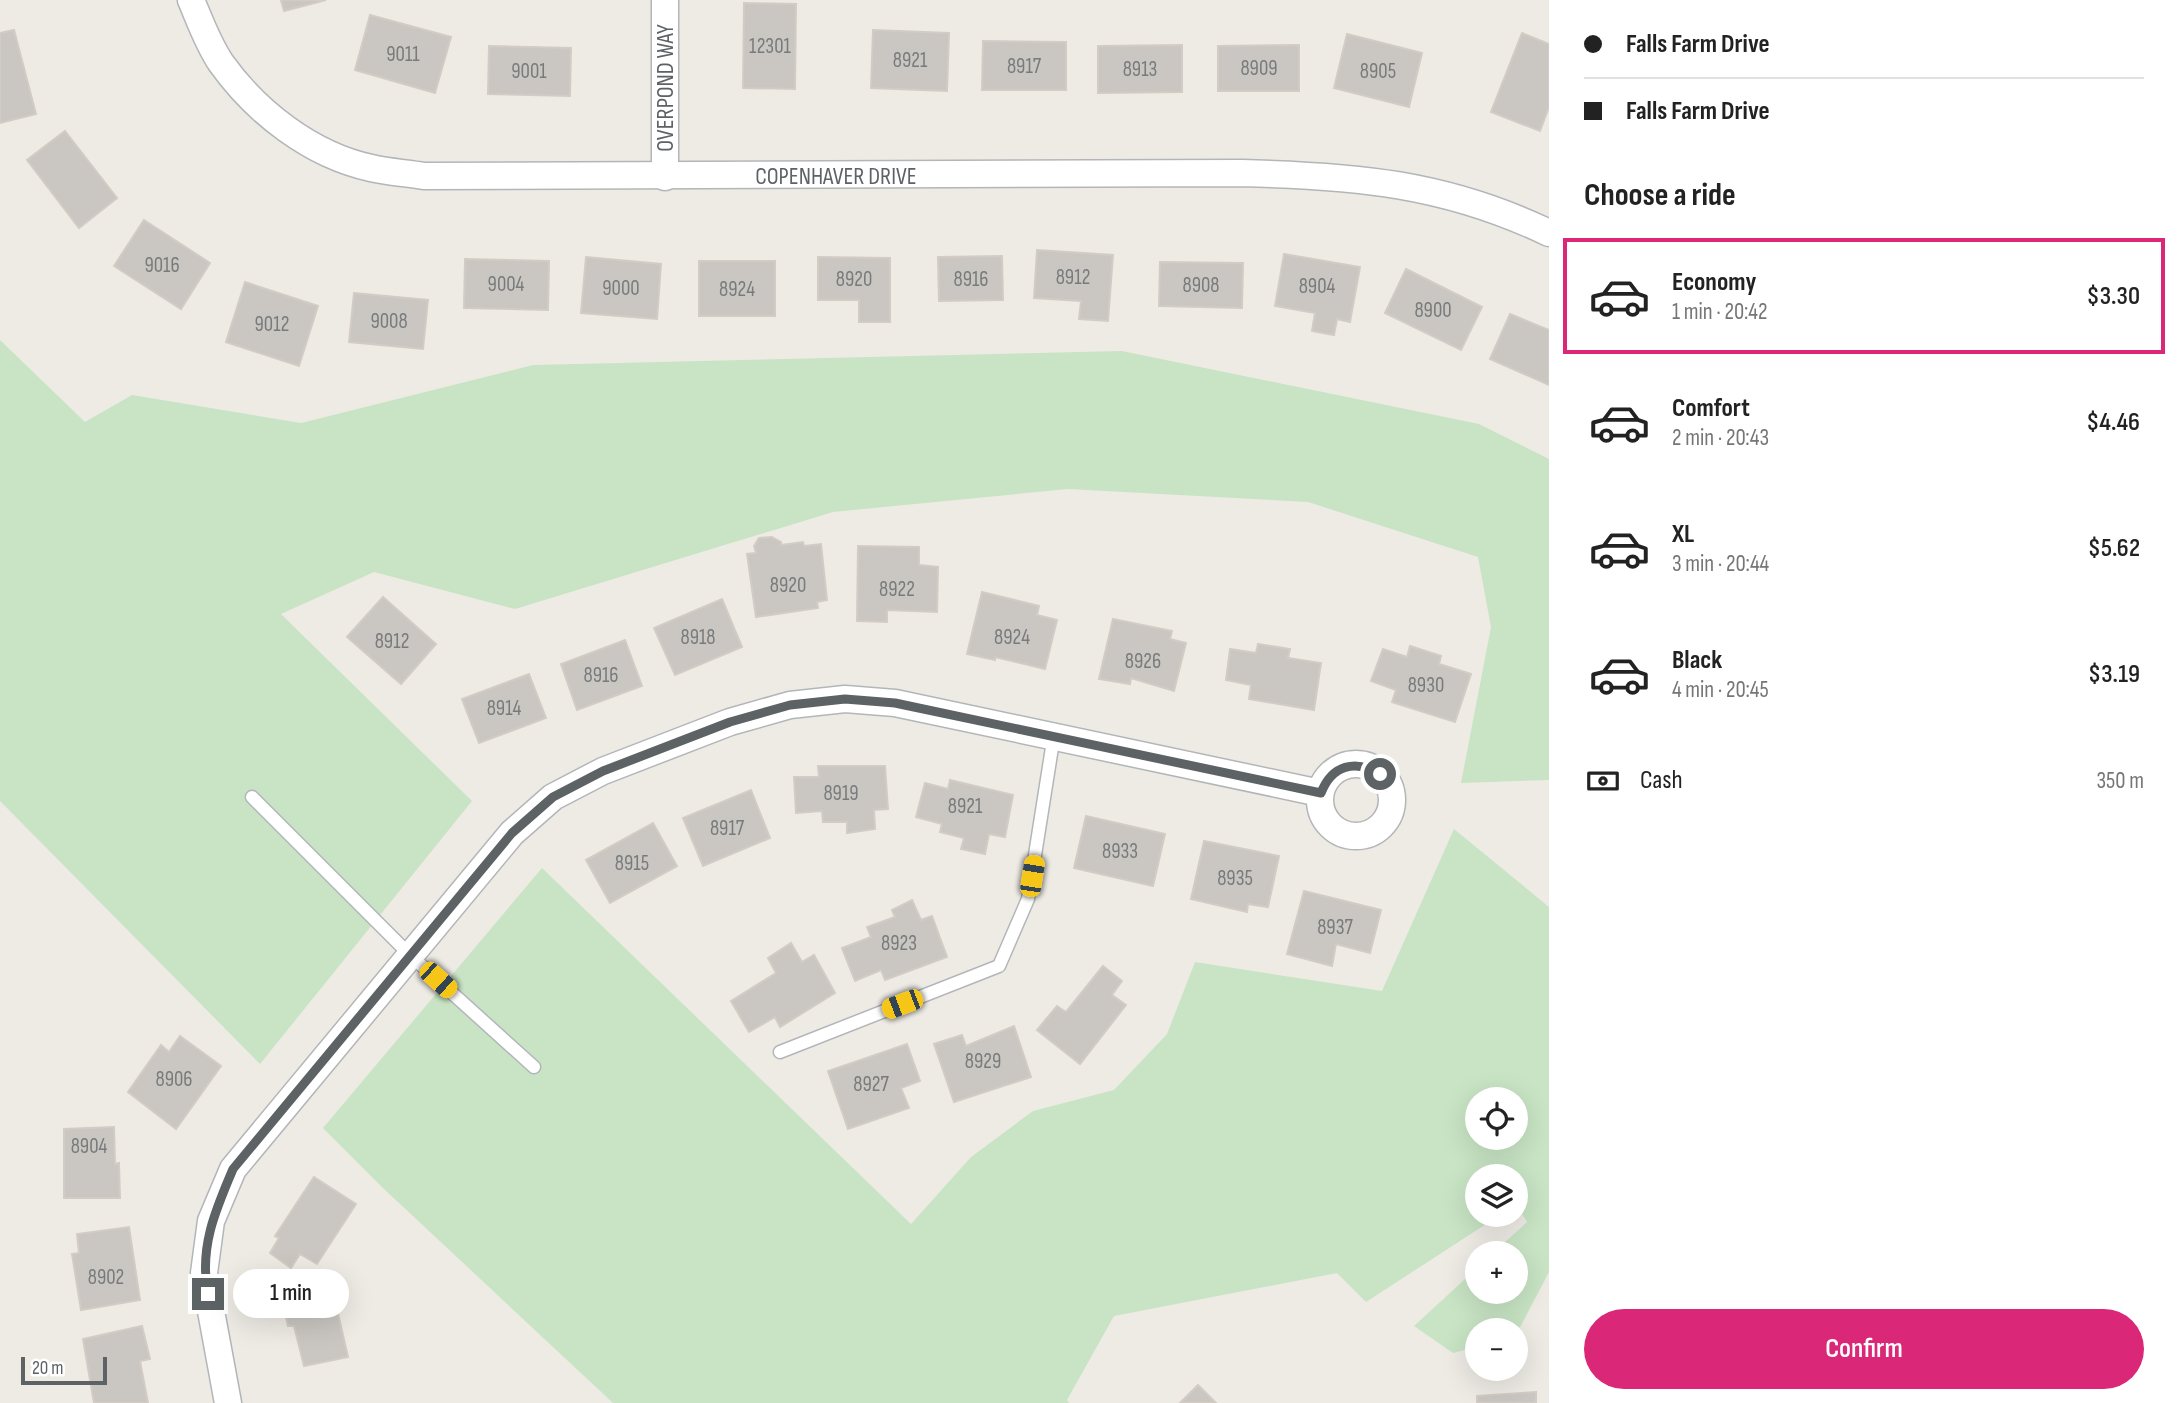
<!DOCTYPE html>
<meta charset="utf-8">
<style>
:root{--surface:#fff;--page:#f6f6f6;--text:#222;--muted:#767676;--line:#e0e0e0;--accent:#db2777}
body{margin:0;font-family:"Sofia Sans Condensed",sans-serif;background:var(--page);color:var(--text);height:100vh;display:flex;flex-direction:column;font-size:26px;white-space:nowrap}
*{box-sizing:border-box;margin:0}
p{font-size:23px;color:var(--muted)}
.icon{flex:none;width:38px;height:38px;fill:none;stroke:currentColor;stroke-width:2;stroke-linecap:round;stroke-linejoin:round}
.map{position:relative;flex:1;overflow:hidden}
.sheet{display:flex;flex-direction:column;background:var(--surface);width:630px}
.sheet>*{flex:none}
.hud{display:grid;align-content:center;height:154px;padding:0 35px;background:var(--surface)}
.buttons{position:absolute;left:1465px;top:1087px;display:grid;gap:14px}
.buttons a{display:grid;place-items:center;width:63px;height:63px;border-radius:50%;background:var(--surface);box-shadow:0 7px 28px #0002;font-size:35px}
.scale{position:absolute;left:21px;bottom:18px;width:86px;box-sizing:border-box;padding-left:7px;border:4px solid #5d6265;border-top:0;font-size:19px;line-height:24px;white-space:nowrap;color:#5d6265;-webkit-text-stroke:5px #fff;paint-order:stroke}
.end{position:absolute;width:32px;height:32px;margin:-16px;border:9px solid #5d6265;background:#fff;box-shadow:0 0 0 4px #fff}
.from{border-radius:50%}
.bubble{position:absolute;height:49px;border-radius:24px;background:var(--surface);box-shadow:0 7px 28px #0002;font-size:23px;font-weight:600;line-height:49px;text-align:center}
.car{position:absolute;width:21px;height:42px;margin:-21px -10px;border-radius:9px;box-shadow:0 0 5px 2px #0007;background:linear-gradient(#f5c518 24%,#345 0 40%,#f5c518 0 76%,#345 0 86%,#f5c518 0)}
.hud b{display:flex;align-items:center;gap:24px;height:66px;font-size:26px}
.hud b+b{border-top:2px solid var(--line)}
.hud i{width:18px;height:18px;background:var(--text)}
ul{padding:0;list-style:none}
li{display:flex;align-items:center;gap:21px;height:116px;margin:0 14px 10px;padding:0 21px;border:4px solid transparent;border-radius:0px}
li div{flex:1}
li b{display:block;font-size:26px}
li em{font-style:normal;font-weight:600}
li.active{border-color:var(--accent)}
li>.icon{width:63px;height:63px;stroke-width:1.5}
h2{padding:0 35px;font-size:32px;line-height:84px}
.pay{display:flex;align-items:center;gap:18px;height:77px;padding:0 35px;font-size:26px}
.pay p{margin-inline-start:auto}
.button{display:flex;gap:14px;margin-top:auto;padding:14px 35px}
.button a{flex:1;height:80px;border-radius:42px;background:var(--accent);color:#fff;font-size:28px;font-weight:600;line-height:80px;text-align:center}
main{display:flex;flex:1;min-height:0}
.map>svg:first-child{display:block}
.green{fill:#c8e4c4;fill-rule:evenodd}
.building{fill:#cac6c2;stroke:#d3ccc4;stroke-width:2}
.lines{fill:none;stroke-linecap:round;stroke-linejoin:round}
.service-casing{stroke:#b3b6b9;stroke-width:15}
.minor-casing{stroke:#b3b6b9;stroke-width:29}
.service{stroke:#fff;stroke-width:12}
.minor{stroke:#fff;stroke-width:26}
.route{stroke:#5d6265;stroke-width:9}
.labels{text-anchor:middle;stroke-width:5;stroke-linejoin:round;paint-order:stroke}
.number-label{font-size:21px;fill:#787b7c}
.street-label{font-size:24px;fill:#5d6265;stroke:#fff}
</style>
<main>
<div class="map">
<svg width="1549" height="1403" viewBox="0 0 1549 1403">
<rect width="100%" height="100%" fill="#eeebe5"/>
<g class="green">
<path d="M0,340l85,82 47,-27 169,28 232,-58 589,-14 357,73 70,35v321l-88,3 30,-156 -13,-70 -170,-55 -240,-13 -235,23 -318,97 -141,-37 -93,42 191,187 -212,263 -260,-263z"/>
<path d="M1454,829l95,78v365l-33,63v-5h-39v17l-24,6 -39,-27 63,-58v24h39v-39h-23l34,-31 -11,-18v-28h-39v38l23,1 -134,87 -29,-29 -223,43 -47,84 2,3h-456l-229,-214 -61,-61 219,-260 369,356 60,-67 62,-46 81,-21 53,-56 28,-72 187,29zM1477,1099h39v39h-39z"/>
</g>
<g class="building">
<path d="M281,0h45l-42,11z"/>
<path d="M744,3l52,1 -1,85 -52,-1z"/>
<path d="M370,15l81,22 -16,56 -80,-23z"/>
<path d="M14,30l22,84 -36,9v-90z"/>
<path d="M873,30l76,3 -2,58 -76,-3z"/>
<path d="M1522,33l27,11v63l-9,24 -49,-19z"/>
<path d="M1347,34l75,19 -13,54 -75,-19z"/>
<path d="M983,41l83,1v48h-84z"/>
<path d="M1182,45v47l-84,1v-47z"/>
<path d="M1299,45v46h-81v-45z"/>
<path d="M489,46l82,2 -1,48 -82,-2z"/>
<path d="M65,131l52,67 -38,30 -52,-68z"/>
<path d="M144,220l66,43 -29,46 -67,-43z"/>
<path d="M1037,250l76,5 -5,66 -29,-2 2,-18 -47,-3z"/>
<path d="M1284,254l76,13 -10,55 -13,-3 -3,16 -22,-4 3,-18 -40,-7z"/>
<path d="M1002,256l1,44 -64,1 -1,-44z"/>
<path d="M586,257l75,7 -4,55 -76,-6z"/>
<path d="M818,257l72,1v64h-31v-22h-41z"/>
<path d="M465,259l84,2 -1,49 -84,-2z"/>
<rect x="699" y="261" width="76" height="55"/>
<path d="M1160,262l83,1 -1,45 -83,-2z"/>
<path d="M1406,269l76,38 -21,43 -76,-37z"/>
<path d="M245,282l73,24 -19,60 -73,-24z"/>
<path d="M354,293l74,7 -5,49 -74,-7z"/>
<path d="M1510,314l39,16v55l-59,-26z"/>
<path d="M772,537l9,5v3l22,-3 1,4 17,-2 6,56 -10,2 1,6 -62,9 -9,-63 9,-1 -2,-7 5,-8z"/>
<path d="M858,546l61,1v18l19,2 -1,45 -50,-2v12l-30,-1z"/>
<path d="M982,592l57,14 -2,9 20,5 -12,49 -50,-12v3l-28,-6z"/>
<path d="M383,597l53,47 -35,40 -54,-47z"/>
<path d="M722,599l20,48 -67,28 -21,-47z"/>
<path d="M1113,619l59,12 -2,8 16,4 -12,48 -43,-13 -1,6 -31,-5z"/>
<path d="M625,640l17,46 -65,24 -16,-46z"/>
<path d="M1258,644l32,5 -2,9 33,5 -7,47 -65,-11 2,-14 -25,-5 4,-31 26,4z"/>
<path d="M1410,646l31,10 -2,8 32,10 -16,48 -63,-20 4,-12 -25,-9 12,-32 24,8z"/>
<path d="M529,674l17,44 -67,25 -17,-44z"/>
<path d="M818,766h67l3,43 -14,1 1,19 -28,4v-11h-24l-1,-11 -26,2 -2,-36h25z"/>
<path d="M950,780l63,15 -8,42 -16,-3 -4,20 -24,-5 3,-11 -24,-6 2,-8 -26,-7 9,-34 23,6z"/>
<path d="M751,790l19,48 -67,28 -20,-48z"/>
<path d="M1086,816l79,18 -12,52 -79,-18z"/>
<path d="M653,823l24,43 -67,37 -24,-43z"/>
<path d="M1204,841l75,15 -11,51 -20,-3 -1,8 -56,-13z"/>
<path d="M1304,891l77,19 -11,43 -34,-9 -4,22 -45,-12z"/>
<path d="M912,900l9,20 11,-4 15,41 -62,23 -4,-10 -26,11 -13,-33 29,-11 -4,-10 28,-10 -3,-7z"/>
<path d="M791,943l11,19 12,-7 21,38 -55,34 -5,-10 -26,15 -18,-31 45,-28 -8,-15z"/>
<path d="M1103,966l19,15 -10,14 14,10 -46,59 -43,-34 20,-24 9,6z"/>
<path d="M1014,1026l17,51 -77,25 -20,-58 28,-9 4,11z"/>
<path d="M180,1036l41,30 -45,63 -48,-37 33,-47 8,7z"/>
<path d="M907,1044l13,37 -19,7 8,20 -61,21 -20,-58z"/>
<path d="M114,1127l1,37 4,-1 1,35h-56v-69z"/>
<path d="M314,1177l42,27 -39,60 -17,-10 -9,14 -21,-15 9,-15 -4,-2z"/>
<path d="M129,1227l11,73 -59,10 -9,-56 7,-1 -2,-19z"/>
<path d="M332,1287l16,70 -44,9 -10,-40h-6l-7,-29z"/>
<path d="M142,1326l8,33 -10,2 8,42h-54l-11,-64z"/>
<path d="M1198,1385l18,18h-36z"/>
<path d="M1536,1392v11h-59v-7z"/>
</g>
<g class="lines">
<defs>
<g id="service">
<path d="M252,797l158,158 124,112"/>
<path d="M780,1052l219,-86 29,-67 26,-164"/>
</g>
<g id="minor">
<path d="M191,0c9,21 17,44 30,63 35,49 90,92 150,105 17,4 35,5 53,8l818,-3c113,3 203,10 307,60"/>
<path d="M665,177v-177"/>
<circle cx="1356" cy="800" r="36"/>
<path d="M228,1403l-24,-130 7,-52 22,-52 279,-336 41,-36 50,-26 127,-49 60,-17 55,-6 50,4 425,90"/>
</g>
</defs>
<use href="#service" class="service-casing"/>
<use href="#minor" class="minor-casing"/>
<use href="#service" class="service"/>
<use href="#minor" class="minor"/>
</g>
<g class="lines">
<path class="route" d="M208,1294c-9,-46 7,-83 25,-125l279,-336 41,-36 50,-26 127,-49 60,-17 55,-6 50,4 426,90c11,-28 34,-34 59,-19"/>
</g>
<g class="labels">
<g class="number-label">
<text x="770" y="53">12301</text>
<text x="403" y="61">9011</text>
<text x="910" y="67">8921</text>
<text x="1024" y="73">8917</text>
<text x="1259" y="75">8909</text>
<text x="1140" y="76">8913</text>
<text x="529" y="78">9001</text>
<text x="1378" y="78">8905</text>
<text x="162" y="272">9016</text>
<text x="1073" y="284">8912</text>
<text x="854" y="286">8920</text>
<text x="971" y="286">8916</text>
<text x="506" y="291">9004</text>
<text x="1201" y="292">8908</text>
<text x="1317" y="293">8904</text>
<text x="621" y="295">9000</text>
<text x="737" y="296">8924</text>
<text x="1433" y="317">8900</text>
<text x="389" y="328">9008</text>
<text x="272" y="331">9012</text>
<text x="788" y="592">8920</text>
<text x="897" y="596">8922</text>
<text x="698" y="644">8918</text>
<text x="1012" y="644">8924</text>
<text x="392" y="648">8912</text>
<text x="1143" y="668">8926</text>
<text x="601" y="682">8916</text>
<text x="1426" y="692">8930</text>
<text x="504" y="715">8914</text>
<text x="841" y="800">8919</text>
<text x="965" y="813">8921</text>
<text x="727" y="835">8917</text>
<text x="1120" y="858">8933</text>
<text x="632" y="870">8915</text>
<text x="1235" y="885">8935</text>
<text x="1335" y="934">8937</text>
<text x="899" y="950">8923</text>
<text x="983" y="1068">8929</text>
<text x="174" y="1086">8906</text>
<text x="871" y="1091">8927</text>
<text x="89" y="1153">8904</text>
<text x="106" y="1284">8902</text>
</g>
<g class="street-label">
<text transform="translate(665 88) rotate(-90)" y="8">OVERPOND WAY</text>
<text x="836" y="184">COPENHAVER DRIVE</text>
</g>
</g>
</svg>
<div class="buttons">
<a><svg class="icon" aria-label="locate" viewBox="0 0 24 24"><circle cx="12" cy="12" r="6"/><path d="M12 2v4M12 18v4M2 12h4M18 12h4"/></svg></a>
<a><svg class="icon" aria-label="layers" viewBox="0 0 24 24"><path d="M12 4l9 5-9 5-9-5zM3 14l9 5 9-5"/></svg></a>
<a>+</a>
<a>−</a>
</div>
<div class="scale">20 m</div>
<i class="end from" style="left:1380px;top:774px"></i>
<i class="end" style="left:208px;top:1294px"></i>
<div class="bubble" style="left:233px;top:1269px;width:116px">1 min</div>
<i class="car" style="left:1032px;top:876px;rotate:9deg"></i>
<i class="car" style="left:438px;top:980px;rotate:132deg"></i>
<i class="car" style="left:902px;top:1004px;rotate:249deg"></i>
</div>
<section class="sheet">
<div class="hud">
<b><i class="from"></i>Falls Farm Drive</b>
<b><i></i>Falls Farm Drive</b>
</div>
<h2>Choose a ride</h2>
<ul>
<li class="active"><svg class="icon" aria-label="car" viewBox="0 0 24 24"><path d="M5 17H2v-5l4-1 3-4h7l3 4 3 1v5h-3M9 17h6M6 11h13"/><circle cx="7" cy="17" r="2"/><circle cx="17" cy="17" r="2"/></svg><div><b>Economy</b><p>1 min · 20:42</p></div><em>$3.30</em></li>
<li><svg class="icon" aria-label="car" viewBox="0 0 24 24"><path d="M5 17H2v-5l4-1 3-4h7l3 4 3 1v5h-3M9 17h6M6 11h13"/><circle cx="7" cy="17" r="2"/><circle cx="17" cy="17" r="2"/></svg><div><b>Comfort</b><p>2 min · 20:43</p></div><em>$4.46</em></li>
<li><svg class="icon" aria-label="car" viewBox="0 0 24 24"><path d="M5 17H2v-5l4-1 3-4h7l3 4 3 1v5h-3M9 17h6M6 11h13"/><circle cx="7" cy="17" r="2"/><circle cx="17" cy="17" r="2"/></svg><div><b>XL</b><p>3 min · 20:44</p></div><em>$5.62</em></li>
<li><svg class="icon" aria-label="car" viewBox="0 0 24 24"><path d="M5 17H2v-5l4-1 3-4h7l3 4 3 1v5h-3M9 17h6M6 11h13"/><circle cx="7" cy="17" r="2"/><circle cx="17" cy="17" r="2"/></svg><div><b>Black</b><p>4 min · 20:45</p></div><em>$3.19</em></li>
</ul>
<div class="pay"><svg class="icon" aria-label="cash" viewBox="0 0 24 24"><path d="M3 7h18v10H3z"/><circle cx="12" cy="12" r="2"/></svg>Cash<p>350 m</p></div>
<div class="button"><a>Confirm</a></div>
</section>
</main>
